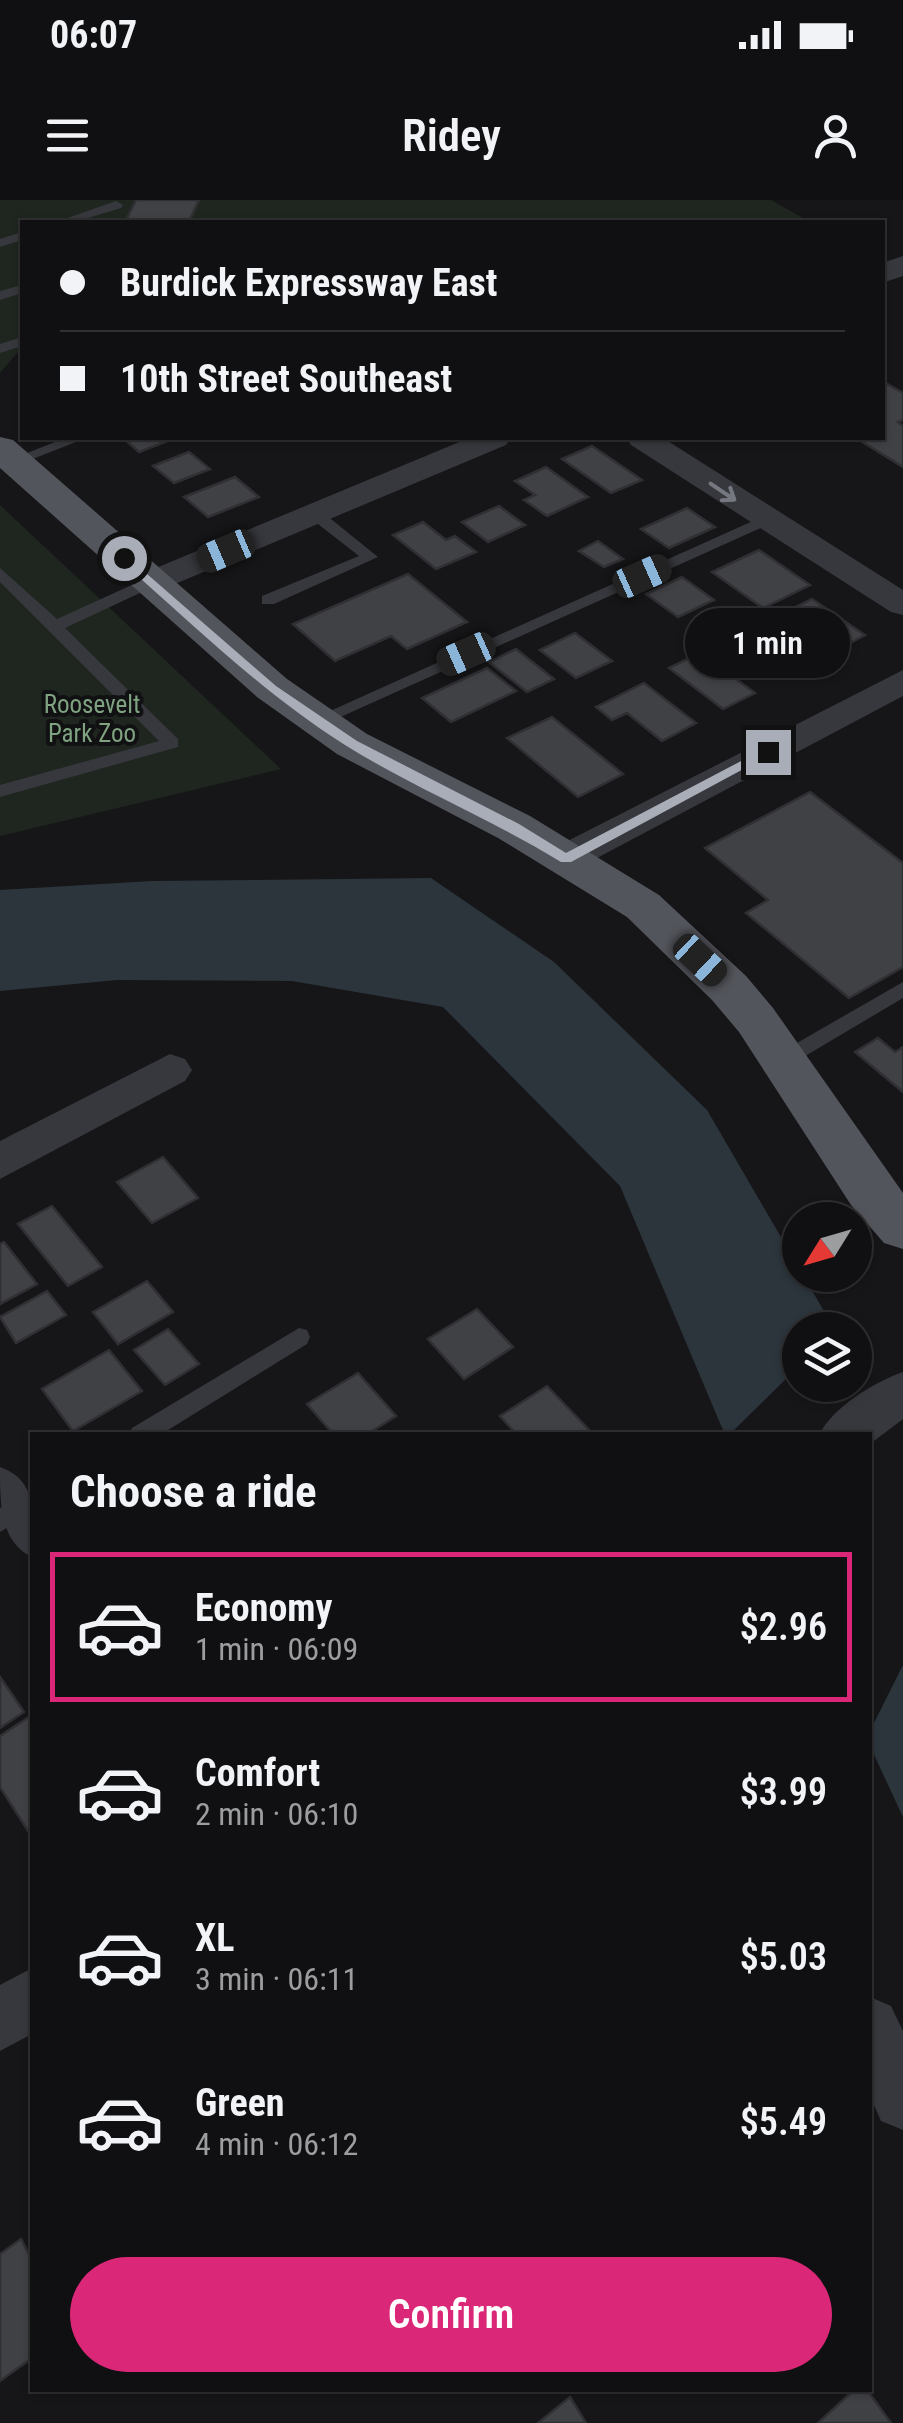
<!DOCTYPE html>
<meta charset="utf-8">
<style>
:root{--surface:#101012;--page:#19191b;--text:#f1f3f6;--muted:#9c9d9f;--line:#303032;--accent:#db2777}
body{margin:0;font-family:"Roboto Condensed",sans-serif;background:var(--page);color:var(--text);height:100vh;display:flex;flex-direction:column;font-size:38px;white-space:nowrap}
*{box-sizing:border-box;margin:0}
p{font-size:32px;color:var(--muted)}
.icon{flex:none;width:55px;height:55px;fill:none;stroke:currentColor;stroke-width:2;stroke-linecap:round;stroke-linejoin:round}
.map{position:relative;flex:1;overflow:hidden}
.side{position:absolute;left:30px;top:1232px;width:842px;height:960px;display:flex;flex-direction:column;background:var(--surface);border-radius:0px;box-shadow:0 2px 8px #0004,0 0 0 2px var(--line)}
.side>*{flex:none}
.banner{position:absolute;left:20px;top:20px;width:865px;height:220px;border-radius:0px;box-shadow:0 2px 8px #0004,0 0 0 2px var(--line);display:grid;align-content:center;height:220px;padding:0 40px;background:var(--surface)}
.needle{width:65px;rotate:233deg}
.buttons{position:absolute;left:782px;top:1002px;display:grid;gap:20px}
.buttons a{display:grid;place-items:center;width:90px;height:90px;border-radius:50%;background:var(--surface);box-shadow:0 2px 8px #0004,0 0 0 2px var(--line);font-size:50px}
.end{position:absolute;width:45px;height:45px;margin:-22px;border:12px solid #a8adb8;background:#111;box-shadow:0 0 0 5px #111}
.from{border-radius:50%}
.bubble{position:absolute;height:70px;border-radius:35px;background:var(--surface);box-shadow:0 2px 8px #0004,0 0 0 2px var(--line);font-size:32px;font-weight:600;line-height:70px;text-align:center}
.car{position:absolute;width:30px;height:60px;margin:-30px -15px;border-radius:12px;box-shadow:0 0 8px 2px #0007;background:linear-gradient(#222 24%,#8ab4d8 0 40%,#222 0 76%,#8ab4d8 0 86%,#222 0)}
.banner b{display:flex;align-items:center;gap:35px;height:95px;font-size:38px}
.banner b+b{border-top:2px solid var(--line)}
.banner i{width:25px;height:25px;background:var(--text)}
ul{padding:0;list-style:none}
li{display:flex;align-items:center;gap:30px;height:150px;margin:0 20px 15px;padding:0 20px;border:5px solid transparent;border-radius:0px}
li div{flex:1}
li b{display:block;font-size:38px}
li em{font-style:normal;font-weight:600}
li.on{border-color:var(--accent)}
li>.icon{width:90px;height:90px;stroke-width:1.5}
h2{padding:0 40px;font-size:45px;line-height:120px}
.cta{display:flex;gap:20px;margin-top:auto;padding:20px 40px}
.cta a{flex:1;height:115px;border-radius:60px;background:var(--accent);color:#fff;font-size:40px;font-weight:600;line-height:115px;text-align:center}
.status{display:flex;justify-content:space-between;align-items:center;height:70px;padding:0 50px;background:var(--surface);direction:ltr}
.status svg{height:28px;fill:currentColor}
header{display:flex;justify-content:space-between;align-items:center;height:130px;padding:0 40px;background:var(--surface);font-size:45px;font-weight:600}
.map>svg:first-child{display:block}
.green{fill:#1e261f}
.water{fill:#2c353c}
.building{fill:#404145;stroke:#303034;stroke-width:2.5}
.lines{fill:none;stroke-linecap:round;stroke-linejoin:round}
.service{fill:#37383d;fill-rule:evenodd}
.minor{fill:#37383d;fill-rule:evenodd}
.primary{fill:#53555c;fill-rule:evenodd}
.oneway{stroke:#757881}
.route{fill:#a8adb8}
.labels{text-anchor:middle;stroke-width:8;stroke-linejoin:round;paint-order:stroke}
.far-park-label{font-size:25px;fill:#7fa381;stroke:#111113}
</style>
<div class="status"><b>06:07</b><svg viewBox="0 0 49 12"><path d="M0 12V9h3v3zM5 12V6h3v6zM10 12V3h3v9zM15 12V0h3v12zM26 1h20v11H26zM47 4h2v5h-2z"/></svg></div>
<header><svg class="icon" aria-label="menu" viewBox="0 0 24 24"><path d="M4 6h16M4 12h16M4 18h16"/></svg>Ridey<svg class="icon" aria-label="person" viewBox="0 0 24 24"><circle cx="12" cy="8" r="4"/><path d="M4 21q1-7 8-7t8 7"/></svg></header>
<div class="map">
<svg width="903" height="2223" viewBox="0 0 903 2223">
<rect width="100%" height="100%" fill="#161618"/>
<g class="green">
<path d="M0,0h771l39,22h-788v125l-22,26z"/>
<path d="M0,305l281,264 -281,67z"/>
</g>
<g class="water">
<path d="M431,678l123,84 153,148 128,220h-35v35l-71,70h-4l-105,-249 -177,-179 -151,-26 -175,-1 -117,11v-101l152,-9z"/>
<path d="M903,1465v152l-33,-71v-15z"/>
</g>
<g class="building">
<path d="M136,0h63l-10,22h-64z"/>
<path d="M882,181l21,12v27l-5,2 5,4v41l-47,-29h26z"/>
<path d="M123,238h52l-36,14z"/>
<path d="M592,246l50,34 -31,13 -49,-34z"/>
<path d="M189,252l21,17 -36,14 -21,-17z"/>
<path d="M546,267l42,30 -41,19 -23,-16 11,-5 -20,-14z"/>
<path d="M235,277l24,20 -51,20 -24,-20z"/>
<path d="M499,306l26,19 -37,17 -26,-20z"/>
<path d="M687,308l28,19 -46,21 -28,-19z"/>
<path d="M423,322l23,18 9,-4 21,16 -40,17 -43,-34z"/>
<path d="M598,341l25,18 -19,8 -25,-16z"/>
<path d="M759,350l51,35 -47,23 -51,-36z"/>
<path d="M408,374l59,48 -60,27 -16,-13 -56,25 -42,-37z"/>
<path d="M682,377l32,23 -36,17 -32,-23z"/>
<path d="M812,399l53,36 -36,19 -53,-37z"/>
<path d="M575,433l37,28 -36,17 -36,-28z"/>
<path d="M516,449l38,30 -27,13 -38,-30z"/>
<path d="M700,453l55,40 -32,16 -54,-41z"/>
<path d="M487,468l29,23 -65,31 -29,-24z"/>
<path d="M644,483l52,40 -34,18 -35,-28 -15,7 -16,-13z"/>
<path d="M552,517l71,57 -45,23 -71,-59z"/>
<path d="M810,592l93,71v104l-54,31 -103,-85 22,-13 -63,-52z"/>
<path d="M878,838l17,14 8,-5v45l-48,-40z"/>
<path d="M163,957l35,41 -46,25 -35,-41z"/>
<path d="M52,1006l50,61 -34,19 -50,-62z"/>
<path d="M4,1042l33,42 -37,20v-60z"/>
<path d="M147,1081l26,31 -55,32 -25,-32z"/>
<path d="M47,1091l19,24 -50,28 -16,-26z"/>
<path d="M477,1109l36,38 -49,32 -36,-40z"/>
<path d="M168,1129l31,35 -34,21 -31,-35z"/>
<path d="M109,1150l33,41 -69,40 -31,-42z"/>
<path d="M358,1173l38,43 -30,19h-32l-27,-31z"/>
<path d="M547,1186l47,49h-77l-17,-19z"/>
<path d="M0,1477l24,35 -24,16z"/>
<path d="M32,1515v117l-2,2 -30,-47v-51z"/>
<path d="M21,2039l11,21v98l-32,23v-127z"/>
<path d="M854,2190h13l24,33h-73z"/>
<path d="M570,2197l16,26h-48z"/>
</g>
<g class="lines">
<g class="service">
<path d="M116,1l7,4 -2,3 -46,14h-19z"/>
<path d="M22,32v8l-22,7v-8z"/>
<path d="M22,85v8l-22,7v-9z"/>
<path d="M22,137v9l-22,7v-9z"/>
<path d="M65,238h21l-66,26 -13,-3z"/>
<path d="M309,311h12l57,46 -104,47h-12v-8l97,-40 -50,-39z"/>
<path d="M766,315l6,2v6l-447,201h-12l-3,-4z"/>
<path d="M0,368l57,51 88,-40h12v6l-92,43 113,111v8l-178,50v-12l159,-44 -159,-159z"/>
<path d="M903,782v16l-113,67h-14l-3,-5 3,-5z"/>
<path d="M299,1128l8,2 3,7 -3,7 -147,91h-32l4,-7z"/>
<path d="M32,1291v22l-32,19v-24z"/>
</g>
<g class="minor">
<path d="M903,56v20l-21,7v-20z"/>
<path d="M469,238h42l-5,7 -343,144 -12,3 -12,-3 -5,-7 5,-7z"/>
<path d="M626,238h37l240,152v25l-12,-3 -260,-167z"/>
<path d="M903,470v26l-323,171 -14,4 -14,-4 -6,-9 6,-9z"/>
<path d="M170,854l15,5 7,11 -7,11 -185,98v-38z"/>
<path d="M903,1172v47l-33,25v-9h-51c14,-28 55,-53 84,-63z"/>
<path d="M0,1267c40,14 34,53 32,90 -32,-15 -32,-53 -32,-90z"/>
<path d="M32,1768v66l-32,17v-66z"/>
<path d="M870,1797l21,9 12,25v99l-22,-9 -11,-25z"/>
</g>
<path class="primary" d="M0,237l13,3 274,239 80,55 163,82 129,79 87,81 27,32 130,185v56l-19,-6 -33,-38 -112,-173 -27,-32 -85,-83 -129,-79 -161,-84 -80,-57 -257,-229z"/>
</g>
<defs><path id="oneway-shaft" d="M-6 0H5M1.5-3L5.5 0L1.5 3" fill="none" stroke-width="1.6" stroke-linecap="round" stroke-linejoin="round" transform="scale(2.5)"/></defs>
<use class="oneway" href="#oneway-shaft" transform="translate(723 292) rotate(34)"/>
<path class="route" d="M124,354l152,132 81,55 162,83 47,29 198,-104 11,3 -204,110h-10c-70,-43 -147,-74 -216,-117 -82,-52 -152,-120 -225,-185z"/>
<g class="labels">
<g class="far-park-label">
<text x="92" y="513">Roosevelt<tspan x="92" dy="29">Park Zoo</tspan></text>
</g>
</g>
</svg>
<div class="buttons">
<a><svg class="needle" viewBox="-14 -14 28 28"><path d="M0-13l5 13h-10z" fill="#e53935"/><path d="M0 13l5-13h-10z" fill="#9c9d9f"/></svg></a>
<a><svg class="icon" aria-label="layers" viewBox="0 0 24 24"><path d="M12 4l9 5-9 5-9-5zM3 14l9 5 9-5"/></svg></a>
</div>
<i class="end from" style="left:124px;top:358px"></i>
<i class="end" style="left:768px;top:552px"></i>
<div class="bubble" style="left:685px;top:408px;width:165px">1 min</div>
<i class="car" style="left:226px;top:351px;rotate:247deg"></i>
<i class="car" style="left:642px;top:376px;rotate:66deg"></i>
<i class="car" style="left:466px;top:454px;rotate:246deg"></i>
<i class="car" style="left:700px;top:760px;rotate:133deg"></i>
<div class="banner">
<b><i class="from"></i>Burdick Expressway East</b>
<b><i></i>10th Street Southeast</b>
</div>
<section class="side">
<h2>Choose a ride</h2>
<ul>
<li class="on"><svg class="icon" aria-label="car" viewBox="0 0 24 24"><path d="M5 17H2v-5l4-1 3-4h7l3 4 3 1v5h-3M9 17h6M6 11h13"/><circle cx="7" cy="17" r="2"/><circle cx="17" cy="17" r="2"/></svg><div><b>Economy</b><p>1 min · 06:09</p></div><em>$2.96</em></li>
<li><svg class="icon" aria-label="car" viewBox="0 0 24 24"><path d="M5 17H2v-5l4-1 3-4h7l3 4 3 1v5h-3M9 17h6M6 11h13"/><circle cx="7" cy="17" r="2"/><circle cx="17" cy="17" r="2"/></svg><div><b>Comfort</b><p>2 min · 06:10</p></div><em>$3.99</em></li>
<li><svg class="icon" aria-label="car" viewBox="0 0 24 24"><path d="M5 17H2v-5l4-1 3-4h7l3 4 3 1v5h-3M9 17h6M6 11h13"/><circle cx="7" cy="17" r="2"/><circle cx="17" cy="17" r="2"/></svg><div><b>XL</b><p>3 min · 06:11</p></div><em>$5.03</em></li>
<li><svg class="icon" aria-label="car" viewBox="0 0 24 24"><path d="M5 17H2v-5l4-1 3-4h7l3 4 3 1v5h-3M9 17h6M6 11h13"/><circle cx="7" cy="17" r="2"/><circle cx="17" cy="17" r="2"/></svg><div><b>Green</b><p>4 min · 06:12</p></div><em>$5.49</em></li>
</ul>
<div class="cta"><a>Confirm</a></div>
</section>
</div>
